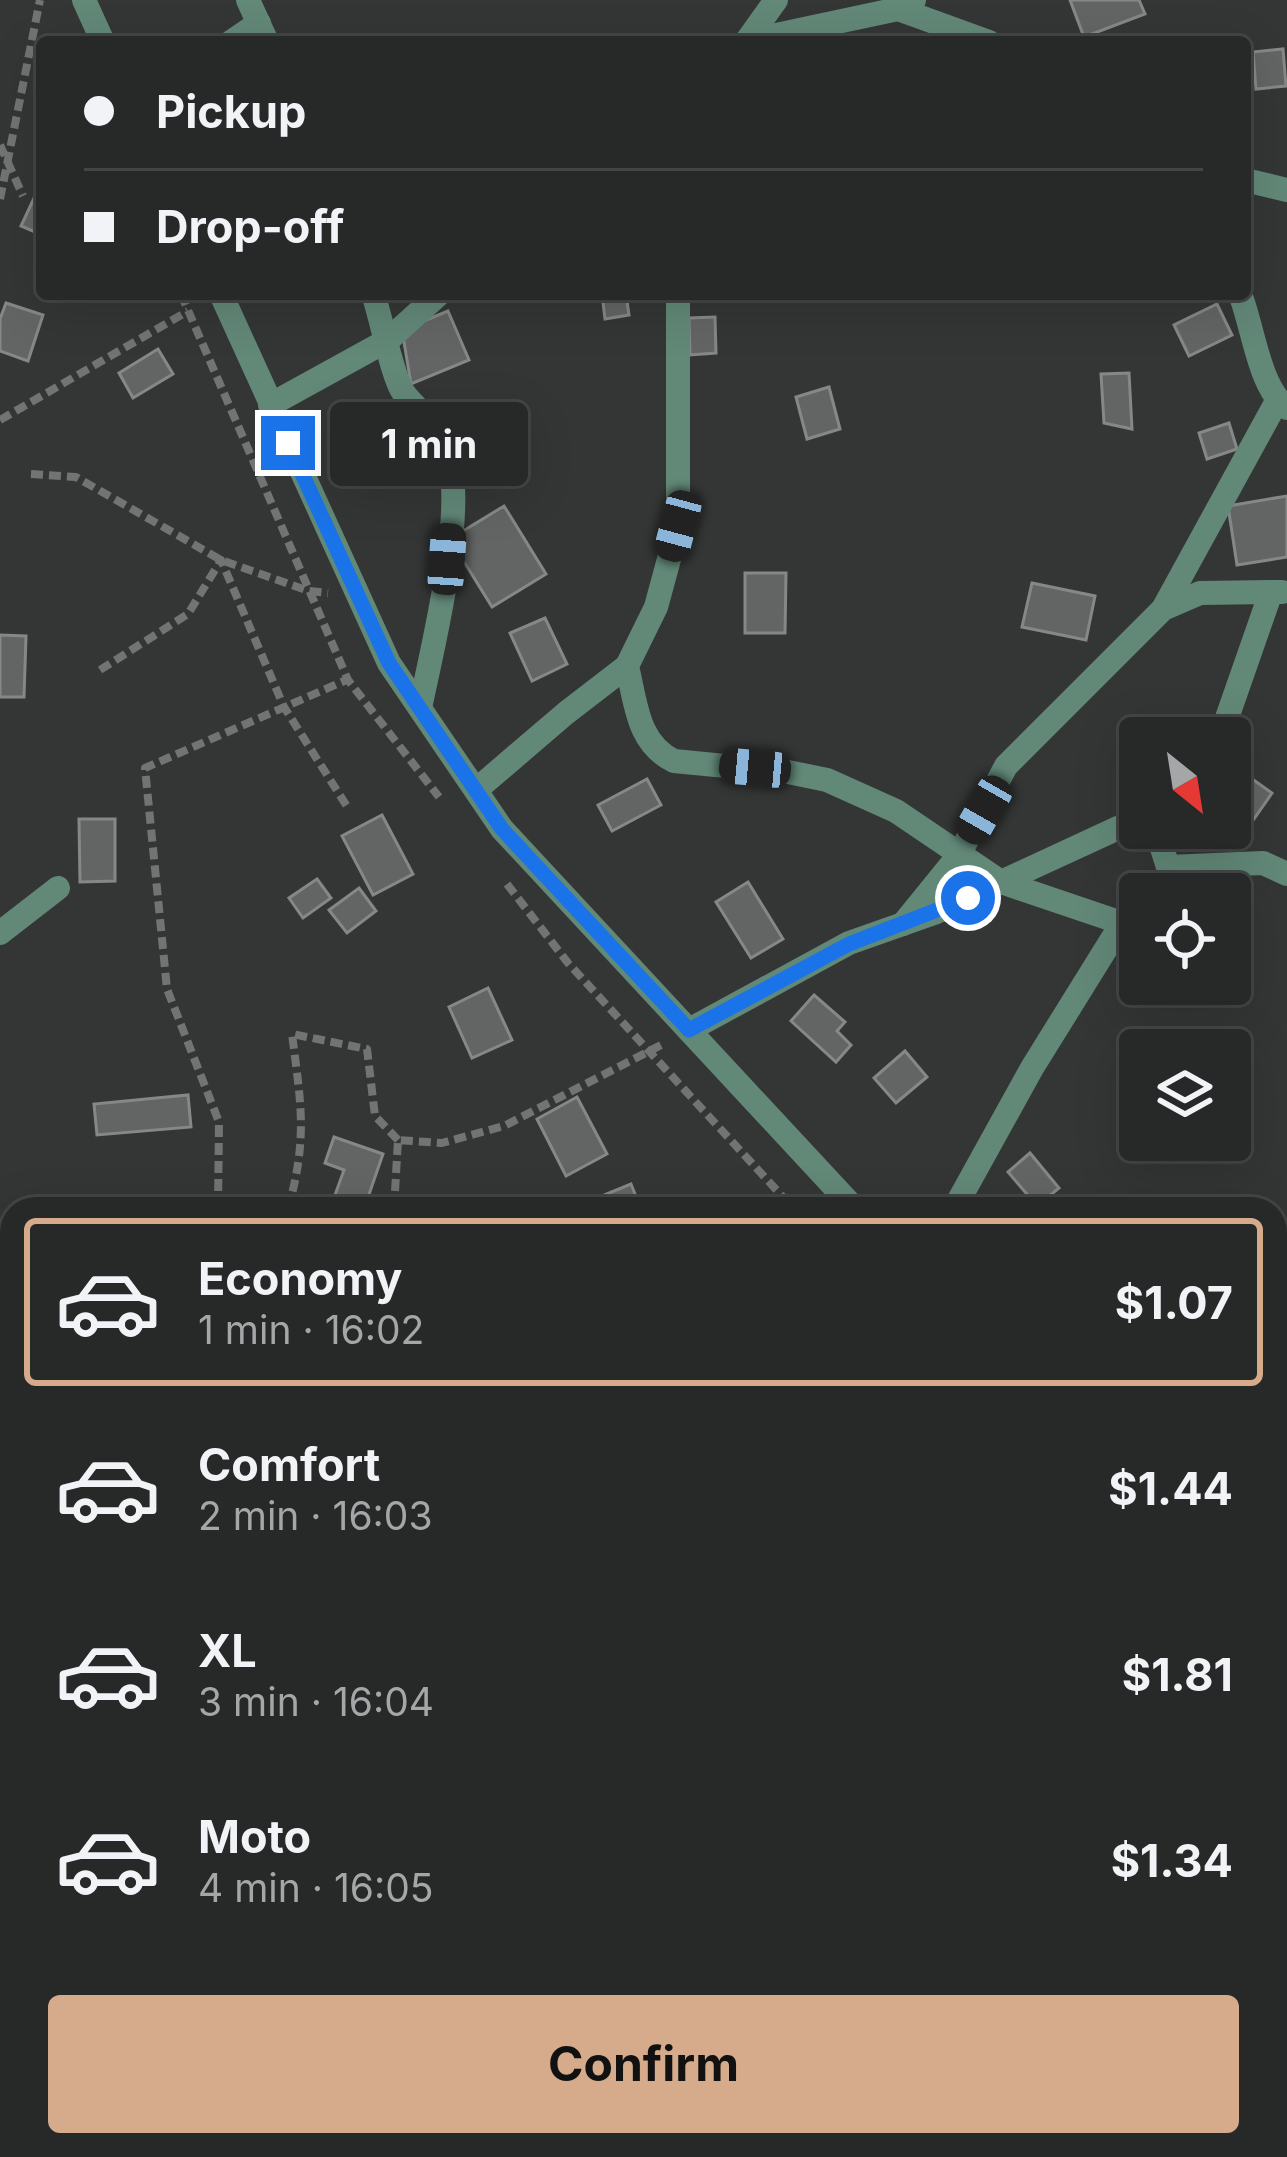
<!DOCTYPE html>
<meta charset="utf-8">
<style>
:root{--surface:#272828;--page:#333434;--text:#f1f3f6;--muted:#a4a6a8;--line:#434445;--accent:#d6ab8b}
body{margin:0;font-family:Inter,sans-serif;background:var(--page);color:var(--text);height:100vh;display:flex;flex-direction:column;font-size:45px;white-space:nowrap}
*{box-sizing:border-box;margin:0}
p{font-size:39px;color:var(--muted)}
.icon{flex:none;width:66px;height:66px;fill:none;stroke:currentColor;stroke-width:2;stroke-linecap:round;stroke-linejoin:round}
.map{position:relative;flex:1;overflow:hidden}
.details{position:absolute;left:0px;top:1197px;width:1287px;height:960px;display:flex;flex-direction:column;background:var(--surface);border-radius:36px 36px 0 0;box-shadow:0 12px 48px #0002,0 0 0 3px var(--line)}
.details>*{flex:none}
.top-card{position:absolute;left:36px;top:36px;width:1215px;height:264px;border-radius:12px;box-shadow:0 12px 48px #0002,0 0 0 3px var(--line);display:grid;align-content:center;height:264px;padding:0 48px;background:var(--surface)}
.needle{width:78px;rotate:150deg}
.fabs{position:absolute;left:1119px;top:717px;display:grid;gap:24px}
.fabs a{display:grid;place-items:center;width:132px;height:132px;border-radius:12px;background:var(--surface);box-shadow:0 12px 48px #0002,0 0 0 3px var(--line);font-size:60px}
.end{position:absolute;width:54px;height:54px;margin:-27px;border:15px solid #1a73e8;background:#fff;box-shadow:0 0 0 6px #fff}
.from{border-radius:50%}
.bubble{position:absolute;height:84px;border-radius:12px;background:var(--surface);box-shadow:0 12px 48px #0002,0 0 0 3px var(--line);font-size:39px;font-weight:700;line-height:84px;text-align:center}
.car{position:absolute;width:36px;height:72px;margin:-36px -18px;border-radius:15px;box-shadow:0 0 9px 3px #0007;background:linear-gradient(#222 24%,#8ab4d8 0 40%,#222 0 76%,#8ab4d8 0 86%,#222 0)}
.top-card b{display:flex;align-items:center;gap:42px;height:114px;font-size:45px}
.top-card b+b{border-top:3px solid var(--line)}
.top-card i{width:30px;height:30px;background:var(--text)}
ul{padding:21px 0 0;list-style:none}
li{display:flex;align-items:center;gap:36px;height:168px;margin:0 24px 18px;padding:0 24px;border:6px solid transparent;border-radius:12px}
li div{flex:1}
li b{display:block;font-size:45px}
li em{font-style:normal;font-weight:700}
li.current{border-color:var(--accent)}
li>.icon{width:108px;height:108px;stroke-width:1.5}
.primary-button{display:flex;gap:24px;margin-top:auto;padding:24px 48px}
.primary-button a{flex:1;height:138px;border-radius:12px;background:var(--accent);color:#111;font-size:48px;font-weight:700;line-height:138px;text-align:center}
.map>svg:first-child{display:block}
.building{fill:#626563;stroke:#858886;stroke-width:3}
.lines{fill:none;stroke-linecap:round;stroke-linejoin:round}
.path{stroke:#727473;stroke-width:8;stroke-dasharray:12 6;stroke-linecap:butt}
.street{stroke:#628878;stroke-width:24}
.route{stroke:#1a73e8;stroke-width:15}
</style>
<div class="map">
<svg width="1287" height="2157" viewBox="0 0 1287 2157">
<rect width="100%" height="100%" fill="#343635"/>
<g class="building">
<path d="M1070,0h69l6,14 -61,23z"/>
<path d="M1283,49l3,37 -30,3 -3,-37z"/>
<path d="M42,181v54l-21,-9z"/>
<path d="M602,294h24l3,21 -24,4z"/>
<path d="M6,303l37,12 -15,46 -28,-10v-32z"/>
<path d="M1217,304l15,31 -43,21 -15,-31z"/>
<path d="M448,311l21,49 -58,24 -9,-54z"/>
<path d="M715,317l1,36 -26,2 -1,-37z"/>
<path d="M158,349l15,25 -40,24 -14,-25z"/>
<path d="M1129,373l3,56 -28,-6 -3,-49z"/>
<path d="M829,387l11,42 -33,10 -11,-42z"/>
<path d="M1229,423l8,26 -30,10 -8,-26z"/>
<path d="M1287,496v61l-50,8 -9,-59z"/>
<path d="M504,506l42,68 -54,33 -42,-68z"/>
<path d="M745,573h41l-1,60h-40z"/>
<path d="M1032,583l63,13 -9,44 -64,-13z"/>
<path d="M545,618l22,46 -35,17 -22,-48z"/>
<path d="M0,635l26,1 -2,61h-24z"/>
<path d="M1241,771l31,22 -18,26 -24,-16v-16z"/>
<path d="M647,779l14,26 -49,26 -14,-26z"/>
<path d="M382,815l31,59 -40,21 -31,-59z"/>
<path d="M79,819h36v62l-35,1z"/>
<path d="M317,879l14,19 -28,20 -14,-20z"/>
<path d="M748,882l35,57 -32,19 -35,-56z"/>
<path d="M359,888l17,23 -29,22 -18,-23z"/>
<path d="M488,988l24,52 -40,18 -23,-51z"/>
<path d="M814,995l31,27 -8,9 14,14 -15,17 -45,-41z"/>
<path d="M905,1051l22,26 -31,26 -22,-25z"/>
<path d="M188,1095l3,32 -94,8 -3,-31z"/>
<path d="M577,1097l30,57 -41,22 -29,-57z"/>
<path d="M334,1137l49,17 -18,52 -30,-11 9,-25 -19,-7z"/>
<path d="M1030,1153l29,35 -22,18 -29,-34z"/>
<path d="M631,1184l10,25h-57l-2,-5z"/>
<path d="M0,1590l12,6v75l-12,-6z"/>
<path d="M884,2145h37l-1,12h-37z"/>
</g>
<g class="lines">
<g class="path">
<path d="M0,145l23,51"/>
<path d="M0,199l40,-199"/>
<path d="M181,294l167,386 91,117"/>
<path d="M0,420l188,-109"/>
<path d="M31,474l45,3 145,83 88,31 19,2"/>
<path d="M100,670l88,-56 33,-54 63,147 64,101"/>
<path d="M507,884l61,79 226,246"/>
<path d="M218,1209l1,-87 -52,-133 -22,-221 206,-90"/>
<path d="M288,1209c20,-71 13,-105 4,-175l75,15 8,67 23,24"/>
<path d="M394,1209l4,-69 44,3 62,-17 161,-83"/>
<path d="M1275,1837l12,-13"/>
<path d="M367,2145l15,12"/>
<path d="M114,2157l2,-12"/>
<path d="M614,2157l20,-7 -1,-5"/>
</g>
<g class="street">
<path d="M84,0l19,42"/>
<path d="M248,0l19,42"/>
<path d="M898,9l91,33"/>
<path d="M748,41l150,-32 16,-9"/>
<path d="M231,42l28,-19"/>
<path d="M746,42l30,-42"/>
<path d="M1245,180l42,10"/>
<path d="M221,294l168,369 113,166 353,380"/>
<path d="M373,294c8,22 19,82 30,98 15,21 38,32 45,58 18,65 -14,191 -28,258"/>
<path d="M678,294v232l-22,81 -29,59c9,37 10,77 47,95l114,11 39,8 69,31 105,71 121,41"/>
<path d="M1240,294c13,32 19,94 47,114"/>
<path d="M270,405l118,-65 51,-46"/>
<path d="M1163,609l114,-208"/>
<path d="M1220,738l51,-146h11"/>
<path d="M476,790l90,-77 61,-47"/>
<path d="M1162,828l-2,14 8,25 95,-4 24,11"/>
<path d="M903,924l56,-69 47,-89 157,-157 37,-16 71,-1"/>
<path d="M0,933l58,-45"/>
<path d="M689,1030l160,-87 85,-30 184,-85 22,-3"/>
<path d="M954,1209l78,-141 90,-145 18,-22"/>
<path d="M1275,1646l12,22"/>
<path d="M0,1694l12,7"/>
<path d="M0,1773l12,-8"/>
<path d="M0,1924l12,-2"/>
</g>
</g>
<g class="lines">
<path class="route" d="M288,443l101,220 113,166 187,201 160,-86 119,-46"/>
</g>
</svg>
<div class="fabs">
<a><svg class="needle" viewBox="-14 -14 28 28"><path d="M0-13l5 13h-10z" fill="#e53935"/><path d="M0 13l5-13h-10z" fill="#a4a6a8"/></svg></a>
<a><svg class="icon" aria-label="locate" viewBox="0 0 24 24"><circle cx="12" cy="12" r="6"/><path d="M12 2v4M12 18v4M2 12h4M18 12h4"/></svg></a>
<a><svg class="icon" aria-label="layers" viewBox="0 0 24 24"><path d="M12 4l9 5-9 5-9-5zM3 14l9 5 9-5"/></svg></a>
</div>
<i class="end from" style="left:968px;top:898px"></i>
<i class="end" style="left:288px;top:443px"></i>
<div class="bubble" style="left:330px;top:402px;width:198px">1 min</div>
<i class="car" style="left:678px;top:526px;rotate:195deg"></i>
<i class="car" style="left:447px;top:559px;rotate:4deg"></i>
<i class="car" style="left:755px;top:768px;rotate:275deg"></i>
<i class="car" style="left:984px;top:810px;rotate:210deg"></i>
<div class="top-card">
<b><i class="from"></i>Pickup</b>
<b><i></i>Drop-off</b>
</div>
<section class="details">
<ul>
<li class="current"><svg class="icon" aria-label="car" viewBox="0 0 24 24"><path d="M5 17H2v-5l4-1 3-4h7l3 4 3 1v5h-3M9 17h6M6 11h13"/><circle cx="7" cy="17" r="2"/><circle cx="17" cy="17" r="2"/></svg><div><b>Economy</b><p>1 min · 16:02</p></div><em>$1.07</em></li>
<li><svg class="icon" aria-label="car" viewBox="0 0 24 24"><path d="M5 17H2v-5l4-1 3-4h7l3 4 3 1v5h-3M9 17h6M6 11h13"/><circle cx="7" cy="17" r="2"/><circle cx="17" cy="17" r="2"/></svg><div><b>Comfort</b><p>2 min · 16:03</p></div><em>$1.44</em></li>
<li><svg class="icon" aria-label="car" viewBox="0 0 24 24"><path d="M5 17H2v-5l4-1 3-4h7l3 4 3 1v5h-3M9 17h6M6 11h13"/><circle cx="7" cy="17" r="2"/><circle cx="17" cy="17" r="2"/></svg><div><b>XL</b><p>3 min · 16:04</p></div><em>$1.81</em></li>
<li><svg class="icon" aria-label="car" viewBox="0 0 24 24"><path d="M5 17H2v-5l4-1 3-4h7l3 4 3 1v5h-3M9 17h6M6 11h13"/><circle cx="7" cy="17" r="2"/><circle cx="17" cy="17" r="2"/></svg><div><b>Moto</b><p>4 min · 16:05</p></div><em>$1.34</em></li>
</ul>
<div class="primary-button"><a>Confirm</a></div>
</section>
</div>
